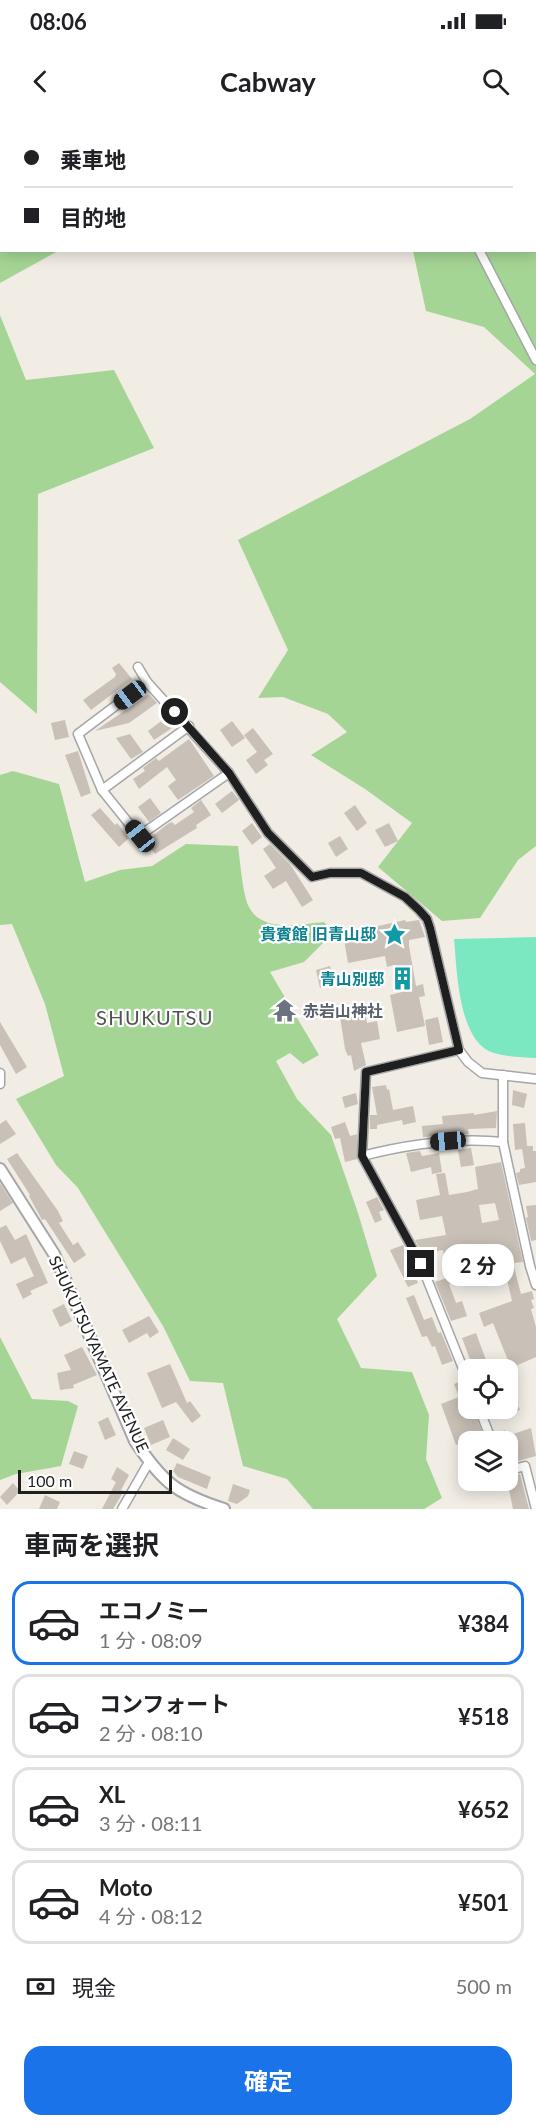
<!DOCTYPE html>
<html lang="ja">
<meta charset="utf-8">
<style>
:root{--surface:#fff;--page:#f6f6f6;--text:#202124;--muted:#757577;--line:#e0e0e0;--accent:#1a73e8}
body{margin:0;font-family:Lato,"Noto Sans JP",sans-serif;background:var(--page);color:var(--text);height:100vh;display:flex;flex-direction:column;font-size:22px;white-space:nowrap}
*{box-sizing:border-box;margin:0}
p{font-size:20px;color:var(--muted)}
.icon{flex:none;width:33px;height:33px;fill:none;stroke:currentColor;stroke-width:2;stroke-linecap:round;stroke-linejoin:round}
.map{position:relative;height:1389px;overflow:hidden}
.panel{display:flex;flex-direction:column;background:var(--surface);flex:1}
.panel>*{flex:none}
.guide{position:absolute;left:0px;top:0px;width:537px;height:132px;box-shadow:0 3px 15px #0003;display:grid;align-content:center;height:132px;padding:0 24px;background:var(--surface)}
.controls{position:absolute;left:458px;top:1239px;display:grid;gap:12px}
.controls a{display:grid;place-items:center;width:60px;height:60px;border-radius:12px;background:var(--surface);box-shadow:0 3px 15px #0003;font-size:30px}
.scale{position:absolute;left:18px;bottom:15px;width:154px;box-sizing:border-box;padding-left:6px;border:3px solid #1f1f1f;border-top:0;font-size:16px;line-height:21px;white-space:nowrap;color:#1f1f1f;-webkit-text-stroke:4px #fff;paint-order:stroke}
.end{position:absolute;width:27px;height:27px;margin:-14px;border:8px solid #1f1f1f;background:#fff;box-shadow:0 0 0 3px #fff}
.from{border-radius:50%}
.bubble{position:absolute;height:42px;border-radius:18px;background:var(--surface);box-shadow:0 3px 15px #0003;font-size:20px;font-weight:700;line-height:42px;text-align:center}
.car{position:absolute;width:18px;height:36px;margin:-18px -9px;border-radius:8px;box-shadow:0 0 4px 2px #0007;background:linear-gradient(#222 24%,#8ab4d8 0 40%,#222 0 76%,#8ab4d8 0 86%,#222 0)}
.guide b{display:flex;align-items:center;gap:21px;height:57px;font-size:22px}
.guide b+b{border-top:2px solid var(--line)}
.guide i{width:15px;height:15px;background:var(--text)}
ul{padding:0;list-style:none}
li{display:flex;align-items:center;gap:18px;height:84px;margin:0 12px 9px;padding:0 12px;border:3px solid var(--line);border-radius:18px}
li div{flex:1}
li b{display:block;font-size:22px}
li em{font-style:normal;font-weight:700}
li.selected{border-color:var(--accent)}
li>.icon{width:54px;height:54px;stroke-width:1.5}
h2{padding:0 24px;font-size:27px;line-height:72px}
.pay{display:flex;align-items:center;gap:15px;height:66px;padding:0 24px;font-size:22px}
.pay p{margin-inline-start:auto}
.primary-button{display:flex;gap:12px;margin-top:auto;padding:12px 24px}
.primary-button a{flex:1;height:69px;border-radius:18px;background:var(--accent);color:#fff;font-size:24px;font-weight:700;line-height:69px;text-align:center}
.status{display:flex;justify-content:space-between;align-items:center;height:42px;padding:0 30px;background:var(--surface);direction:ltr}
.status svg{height:16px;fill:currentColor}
header{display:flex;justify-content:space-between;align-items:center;height:78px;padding:0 24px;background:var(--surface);font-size:27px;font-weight:700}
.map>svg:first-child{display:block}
.forest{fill:#a5d595}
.pitch{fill:#7be8c2}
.building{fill:#c9c0b7;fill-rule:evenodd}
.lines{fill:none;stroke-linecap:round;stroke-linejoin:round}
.minor-casing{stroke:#a6a6a6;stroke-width:11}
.tertiary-casing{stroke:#a6a6a6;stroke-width:14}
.minor{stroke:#fff;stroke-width:8}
.tertiary{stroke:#fff;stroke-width:10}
.route{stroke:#1f1f1f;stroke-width:8}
.labels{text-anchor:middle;stroke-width:4.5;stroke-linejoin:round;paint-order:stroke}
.culture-label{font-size:16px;font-weight:bold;fill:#0d838f;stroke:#fff;text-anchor:end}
.worship-label{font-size:16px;font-weight:bold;fill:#5b616d;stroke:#fff;text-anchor:start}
.street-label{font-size:16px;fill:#1f1f1f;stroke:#fff}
.quarter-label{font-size:20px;letter-spacing:1.5px;fill:#525252;stroke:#fff}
</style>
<div class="status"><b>08:06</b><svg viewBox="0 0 49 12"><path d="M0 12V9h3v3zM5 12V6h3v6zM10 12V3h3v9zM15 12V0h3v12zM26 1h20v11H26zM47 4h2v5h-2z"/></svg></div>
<header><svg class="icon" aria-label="back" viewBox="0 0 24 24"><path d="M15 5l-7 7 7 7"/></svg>Cabway<svg class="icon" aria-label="search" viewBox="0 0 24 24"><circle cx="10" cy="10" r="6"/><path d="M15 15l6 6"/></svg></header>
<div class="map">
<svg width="536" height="1389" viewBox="0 0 536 1389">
<rect width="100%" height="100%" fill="#f1ede5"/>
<g class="forest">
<path d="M0,0l94,1 -92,1v128l56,1 -58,32z"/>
<path d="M281,0h255v726l-18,14 -38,58 -38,3 -64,-54 34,-44 -47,-34 -54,-34 36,-23 -19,-18 -45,-17 -25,1 30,-48 -50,-110 232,-121 65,-45 -51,-47 -58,-16 -13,-60 123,-1v-128z"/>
<path d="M0,195l26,65 88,-10 40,78 -116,46 -1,220 -37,-32z"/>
<path d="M13,651l46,13 26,98 35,-12 32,-4 34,-22 52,2c2,14 5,51 11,61 13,26 53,17 75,15l9,11 -29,29 -34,10 49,83 -16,9 -13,-11 -14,8 21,38 34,36 27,78 19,63 -40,43 24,49 51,4 17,43 -3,44 16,39 -18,11h-111l-26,-30 -44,-13 -20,-83 -33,-2 -27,-55 -85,-138 -22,-23 -40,-66 48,-23 -19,-72 -33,-80 -12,1v-150z"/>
<path d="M0,1217l32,62 36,2 10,5 -17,60 -45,8 -16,6z"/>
</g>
<path class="pitch" d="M536,817v121c-13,-1 -29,-1 -42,-5 -36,-10 -37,-84 -40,-114z"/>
<g class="building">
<path d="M119,543l13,16 -41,31 -8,-10 32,-23 1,-3 -4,-6z"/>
<path d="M149,574l8,9 -28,20 -34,8z"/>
<path d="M168,596l7,10 -21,14 -6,-9z"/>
<path d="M65,600l4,17 -14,3 -4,-17z"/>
<path d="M232,601l13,17 -13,9 -12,-17z"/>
<path d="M253,608l20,26 -9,6 4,5 -12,9 -10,-14 11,-8 -13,-17z"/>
<path d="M130,614l13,18 -12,7 -15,-21z"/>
<path d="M189,619l25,37 -36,24 -10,-14 8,-6 -9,-13 -28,22 -6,-10 12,-8 -2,-3 13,-10 3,3z"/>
<path d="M78,631l13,42 -10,4 -16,-42z"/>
<path d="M232,671l7,9 -17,13 -7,-9z"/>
<path d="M150,678l11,15 -12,9 -11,-15z"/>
<path d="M201,680l10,15 -15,10 1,3 -42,26 -9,-13 23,-18 3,-1 3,3 19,-13 -3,-4z"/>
<path d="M355,685l12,18 -10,8 -13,-18z"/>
<path d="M100,688l15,17 2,-2 12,15 -10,9 -28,-32z"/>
<path d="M252,703l10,14 -10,8 -10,-14z"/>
<path d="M389,703l9,18 -13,6 -10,-17z"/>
<path d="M340,716l8,13 -12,8 -8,-14z"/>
<path d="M270,724l20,20 23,36 -11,7 -16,-26 -13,8 -9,-13 12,-8 -13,-19z"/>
<path d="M405,800l1,2 13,-2 6,17 -16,3v6l7,40 7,-2 2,12 -6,1 6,29 -28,6 -7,-37 12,-3 -8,-27 -7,2 -2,-11 -37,7 -5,-29z"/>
<path d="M330,846l4,19 -14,3 -4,-18z"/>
<path d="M326,885l2,9 -22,5 -2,-9z"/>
<path d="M350,887l2,7 13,-2 2,11 10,-2 3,18 -19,4 5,22 -12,6 -3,-16 -3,1 -3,-7 -6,-39z"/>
<path d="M438,897l5,25 -14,3 -4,-25z"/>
<path d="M0,902l27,45 -11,7 -16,-29z"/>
<path d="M386,965l1,5 2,-1 4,21 20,-4 3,16 -13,3 -1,-5 -25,5v4h-7v-14h7l-5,-28z"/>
<path d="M513,970l14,4 -3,14 -12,-3z"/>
<path d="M356,973l2,11 -13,4 -3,-11z"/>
<path d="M497,991l-1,17 -28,1 1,5 -46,3 -1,-11 21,-2 -1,-8 32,-3v2z"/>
<path d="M6,1000l10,14 -16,10v-20z"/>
<path d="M345,1002l5,14 7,-2v25l-12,3 -5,-24 -5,1 -4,-12z"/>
<path d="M525,1003l2,23h6v5h3v31l-17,3 -3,-12 4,-1v-3l5,-1 -3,-19 -7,1 -2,-26z"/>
<path d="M471,1028l3,17 -13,2 -3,-17z"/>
<path d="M420,1031l2,5 17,-3 3,19 -10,2 -1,-7 -20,5 -5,-19z"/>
<path d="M17,1033l41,58 5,10 -4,2 14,22 5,-3 8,13 -12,8 -29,-44 -3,1 -13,-24 1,-1 -23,-36z"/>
<path d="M501,1042l22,100 -10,1 8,31 11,-3 2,8 -3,1 3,8 -3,1 5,18v30l-25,11 -18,-45 -9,4 -5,-14 33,-12 -7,-30 -13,2 -3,-14 -25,4 3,18 -18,3 7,19 6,-2 5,15 -16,5 -16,-39 17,-6 -4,-21 -4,1 -1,-6 -20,4 -8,-14 31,-5 -4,-19 -22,4 -4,-20 24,-5 -4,-21 9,-1 4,22 18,-3 11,-3 -3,-22zM495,1083l4,17 -17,3 -3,-18z"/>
<path d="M0,1063l13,20 -13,8z"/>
<path d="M377,1077l7,13 -5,2 3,8 -7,3 -9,-21z"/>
<path d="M536,1085v35l-5,1 -5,-23 2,-1 -2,-11z"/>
<path d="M6,1105l9,15 11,-6 22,49 -18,8 2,3 -9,5 -7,-15 18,-8 -9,-19 -14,7 -11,-23v-13z"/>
<path d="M403,1125l6,11h-2l11,27 -10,4 -18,-37z"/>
<path d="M414,1175l10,25 8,-3 6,16 3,-1 12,29 -11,4 -7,-19 -3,1 -5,-11 -5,1 -16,-39z"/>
<path d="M64,1184l8,17 -12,6 -8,-17z"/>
<path d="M149,1196l10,16 -9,6 -3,-5 -18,10 -7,-13z"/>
<path d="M476,1213l10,27 2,10h-14l-12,-32z"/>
<path d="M82,1227l15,28 -24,10 1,3 -14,2 -3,-17 14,-3 -7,-15z"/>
<path d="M170,1244l17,39 3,-2 11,15 -9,7 -16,-21 -14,6 -15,-35z"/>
<path d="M461,1261l7,11v16h5l12,32 -12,2 -1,-3 -16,6 -15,-41 18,-7 -5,-13z"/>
<path d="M507,1261l13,29 -11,5 -2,-5z"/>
<path d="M108,1297l8,18 -11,5 -7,-18z"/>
<path d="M163,1300l7,17 -19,8 -7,-17z"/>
<path d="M531,1308l5,28 -29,8v-22h-9l-2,-8 9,-4 2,6z"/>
<path d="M173,1318l17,11 -7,11 -17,-10z"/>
<path d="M74,1331l14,5 -5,13 -14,-5z"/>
<path d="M177,1343l34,14 -4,12 -29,-12 -5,-6z"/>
<path d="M117,1347l12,8 -8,15 3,1 -11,18h-11l14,-27 -5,-3z"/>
<path d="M520,1354l9,35h-16l-6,-29h4l-1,-2z"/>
<path d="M13,1363l7,8 -13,14 -7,-8z"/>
<path d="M233,1364l17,6 -2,6 -11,8 -9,-3z"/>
<path d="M45,1375l15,7 -3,7h-18z"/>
</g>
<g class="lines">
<defs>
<g id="minor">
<path d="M381,0l2,2"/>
<path d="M479,130l57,110"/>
<path d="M138,547l9,15 82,91 39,60 44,44 18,-4h31l44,24 14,13 8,9 3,9 29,122 9,12 14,11 54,6"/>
<path d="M147,562l-69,52 24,56 37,46 90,-63"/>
<path d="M102,670l87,-64"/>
<path d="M459,930l-93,22 -4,84 59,108 47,117"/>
<path d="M0,953v11"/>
<path d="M503,955v67l27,124 6,19"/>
<path d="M362,1036c47,-12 93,-19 141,-14"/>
<path d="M479,1288l13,34"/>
<path d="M507,1351l18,-5 11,43"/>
<path d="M122,1389l27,-47"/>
</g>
<path id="tertiary" d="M0,1049l54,85 81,187c28,42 42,53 89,68"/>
</defs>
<use href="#minor" class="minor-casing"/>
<use href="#tertiary" class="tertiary-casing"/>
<use href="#minor" class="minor"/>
<use href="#tertiary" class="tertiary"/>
</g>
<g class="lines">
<path class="route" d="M175,592l54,61 39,60 44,44 18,-4h31l44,24 14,13 8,9 3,9 29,122 -93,22 -4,84 59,108"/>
</g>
<defs>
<symbol id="sight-bare" viewBox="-9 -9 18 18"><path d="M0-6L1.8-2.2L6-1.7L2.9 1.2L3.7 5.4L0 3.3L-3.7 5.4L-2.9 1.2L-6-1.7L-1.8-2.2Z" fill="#0f9aa8" stroke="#fff" stroke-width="2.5" paint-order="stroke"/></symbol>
<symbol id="building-bare" viewBox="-9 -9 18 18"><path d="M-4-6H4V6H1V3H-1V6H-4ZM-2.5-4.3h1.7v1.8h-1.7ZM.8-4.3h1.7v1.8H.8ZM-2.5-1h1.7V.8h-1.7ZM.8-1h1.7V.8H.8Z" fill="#0f9aa8" stroke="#fff" stroke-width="2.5" paint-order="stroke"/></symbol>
<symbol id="temple-bare" viewBox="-9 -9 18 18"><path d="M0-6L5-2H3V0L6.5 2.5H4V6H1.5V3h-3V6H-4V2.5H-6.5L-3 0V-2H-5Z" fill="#6b7280" stroke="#fff" stroke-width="2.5" paint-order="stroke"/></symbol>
</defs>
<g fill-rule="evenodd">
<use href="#sight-bare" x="378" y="798" width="33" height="33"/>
<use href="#building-bare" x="386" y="842" width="33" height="33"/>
<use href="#temple-bare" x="268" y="874" width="33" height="33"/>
</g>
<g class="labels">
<g class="culture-label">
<text x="376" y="820">貴賓館 旧青山邸</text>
<text x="384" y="865">青山別邸</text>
</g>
<g class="worship-label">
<text x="303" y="897">赤岩山神社</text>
</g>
<g class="street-label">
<text transform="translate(99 1234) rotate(65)" y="6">SHUKUTSUYAMATE AVENUE</text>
</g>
<g class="quarter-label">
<text x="155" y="905">SHUKUTSU</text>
</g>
</g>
</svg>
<div class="controls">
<a><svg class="icon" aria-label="locate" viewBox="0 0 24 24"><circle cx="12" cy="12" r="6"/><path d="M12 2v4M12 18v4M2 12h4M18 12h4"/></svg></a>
<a><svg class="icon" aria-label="layers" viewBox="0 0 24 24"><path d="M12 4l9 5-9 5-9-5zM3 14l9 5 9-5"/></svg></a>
</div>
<div class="scale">100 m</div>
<i class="end from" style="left:175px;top:592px"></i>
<i class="end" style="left:421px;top:1144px"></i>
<div class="bubble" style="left:442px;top:1124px;width:72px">2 分</div>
<i class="car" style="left:130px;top:575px;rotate:233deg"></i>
<i class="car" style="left:140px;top:716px;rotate:321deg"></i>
<i class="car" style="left:448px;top:1021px;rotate:265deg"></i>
<div class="guide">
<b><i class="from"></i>乗車地</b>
<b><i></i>目的地</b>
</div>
</div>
<section class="panel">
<h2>車両を選択</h2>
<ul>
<li class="selected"><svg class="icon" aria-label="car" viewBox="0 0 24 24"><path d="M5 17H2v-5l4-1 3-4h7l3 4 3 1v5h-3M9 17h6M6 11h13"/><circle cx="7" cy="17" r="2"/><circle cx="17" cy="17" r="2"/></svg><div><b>エコノミー</b><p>1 分 · 08:09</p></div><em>¥384</em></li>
<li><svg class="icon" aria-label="car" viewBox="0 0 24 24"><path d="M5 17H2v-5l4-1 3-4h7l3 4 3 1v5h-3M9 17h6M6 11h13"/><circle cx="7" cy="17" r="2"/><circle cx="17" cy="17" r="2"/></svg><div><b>コンフォート</b><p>2 分 · 08:10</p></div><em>¥518</em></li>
<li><svg class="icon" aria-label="car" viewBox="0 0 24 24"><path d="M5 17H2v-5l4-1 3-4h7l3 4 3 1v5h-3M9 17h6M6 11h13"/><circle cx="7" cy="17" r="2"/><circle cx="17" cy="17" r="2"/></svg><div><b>XL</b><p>3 分 · 08:11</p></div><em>¥652</em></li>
<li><svg class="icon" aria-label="car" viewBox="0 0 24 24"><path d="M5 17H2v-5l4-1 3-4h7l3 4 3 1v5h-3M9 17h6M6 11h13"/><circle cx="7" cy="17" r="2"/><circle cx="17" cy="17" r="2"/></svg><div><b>Moto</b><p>4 分 · 08:12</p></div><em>¥501</em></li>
</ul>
<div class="pay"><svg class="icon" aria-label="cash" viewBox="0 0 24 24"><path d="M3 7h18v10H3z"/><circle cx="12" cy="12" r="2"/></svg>現金<p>500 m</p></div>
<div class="primary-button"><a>確定</a></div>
</section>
